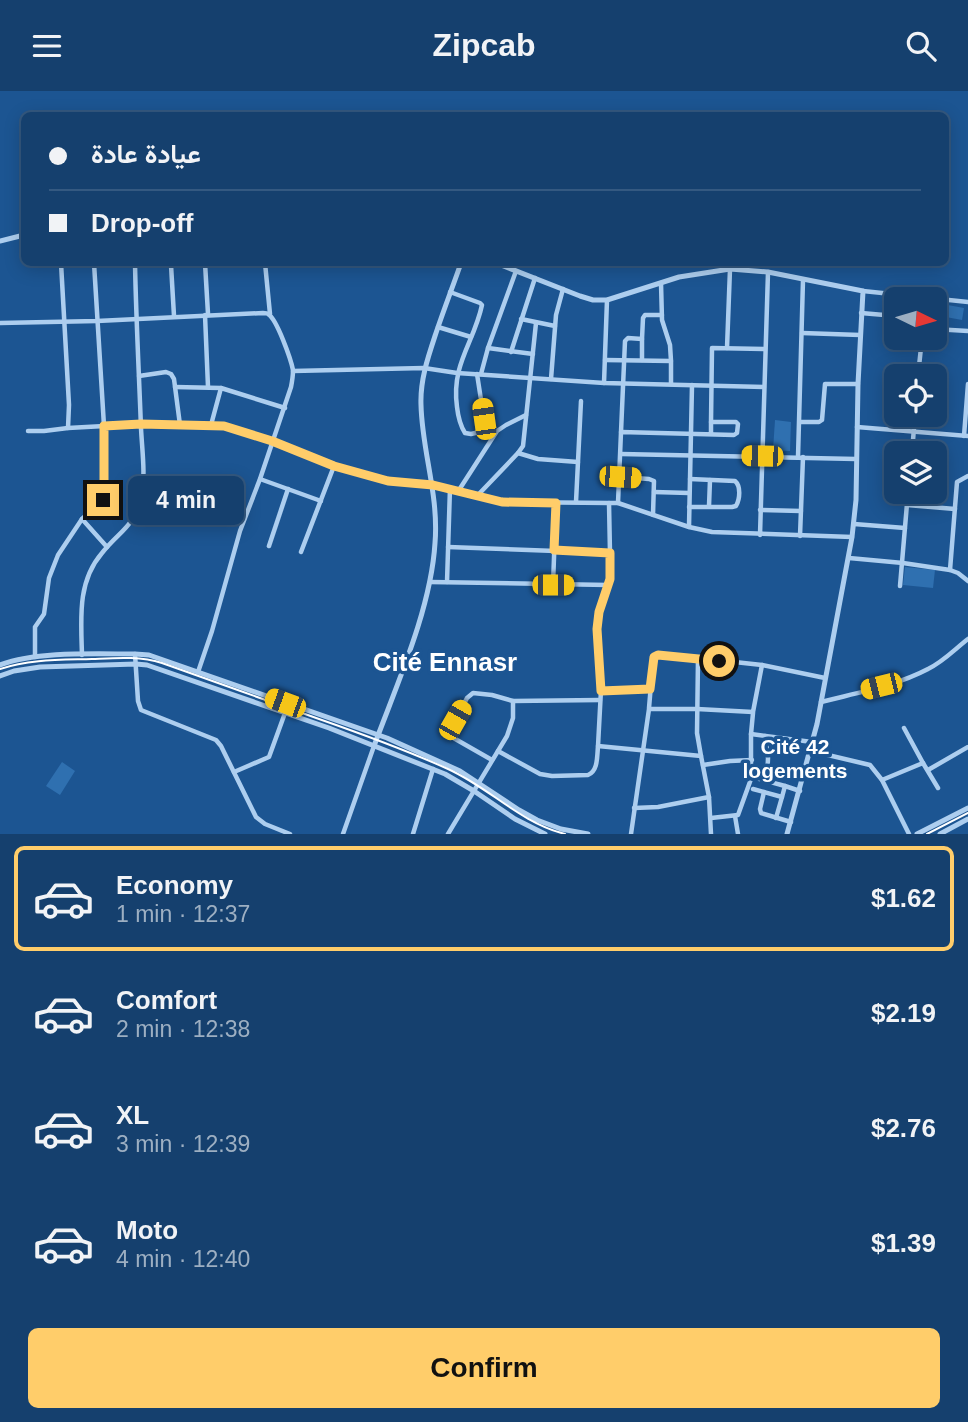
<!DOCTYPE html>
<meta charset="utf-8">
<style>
:root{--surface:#15406e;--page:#224b76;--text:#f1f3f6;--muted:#9dafc2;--line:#345981;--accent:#ffcd6a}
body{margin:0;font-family:Arial,Vazirmatn,sans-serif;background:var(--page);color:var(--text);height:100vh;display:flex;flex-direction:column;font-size:26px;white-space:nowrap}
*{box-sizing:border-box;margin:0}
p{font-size:23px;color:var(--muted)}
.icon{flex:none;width:38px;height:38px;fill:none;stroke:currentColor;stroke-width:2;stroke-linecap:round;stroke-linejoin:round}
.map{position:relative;height:743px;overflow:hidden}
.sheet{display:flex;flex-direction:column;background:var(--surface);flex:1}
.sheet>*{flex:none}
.guide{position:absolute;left:21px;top:21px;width:928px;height:154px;border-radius:10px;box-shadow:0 4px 18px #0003,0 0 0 2px var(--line);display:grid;align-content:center;height:154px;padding:0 28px;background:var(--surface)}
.needle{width:46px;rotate:95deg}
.tools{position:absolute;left:884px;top:196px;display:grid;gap:14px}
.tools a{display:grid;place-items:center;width:63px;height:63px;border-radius:10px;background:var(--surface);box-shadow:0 4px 18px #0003,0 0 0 2px var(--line);font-size:35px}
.end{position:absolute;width:32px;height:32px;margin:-16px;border:9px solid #ffcd6a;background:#111;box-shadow:0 0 0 4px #111}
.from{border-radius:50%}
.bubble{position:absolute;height:49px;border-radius:10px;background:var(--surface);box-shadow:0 4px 18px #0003,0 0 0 2px var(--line);font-size:23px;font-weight:800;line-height:49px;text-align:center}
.car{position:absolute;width:21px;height:42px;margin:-21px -10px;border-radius:9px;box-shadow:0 0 5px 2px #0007;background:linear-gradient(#f5c518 24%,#345 0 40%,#f5c518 0 76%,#345 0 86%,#f5c518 0)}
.guide b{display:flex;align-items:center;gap:24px;height:66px;font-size:26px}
.guide b+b{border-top:2px solid var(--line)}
.guide i{width:18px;height:18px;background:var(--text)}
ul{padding:12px 0 0;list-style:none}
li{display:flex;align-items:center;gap:21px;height:105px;margin:0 14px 10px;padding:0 14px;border:4px solid transparent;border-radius:10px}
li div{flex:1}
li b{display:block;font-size:26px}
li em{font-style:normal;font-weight:800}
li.active{border-color:var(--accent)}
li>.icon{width:63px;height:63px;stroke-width:1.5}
.cta{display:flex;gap:14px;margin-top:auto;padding:14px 28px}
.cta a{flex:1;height:80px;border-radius:10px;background:var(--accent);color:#111;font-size:28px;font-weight:800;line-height:80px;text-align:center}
header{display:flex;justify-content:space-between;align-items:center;height:91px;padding:0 28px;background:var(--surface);font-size:32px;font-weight:800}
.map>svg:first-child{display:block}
.pitch{fill:#2f70b0}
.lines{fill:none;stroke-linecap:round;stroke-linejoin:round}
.minor{stroke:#adceef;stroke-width:4.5}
.tertiary{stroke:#adceef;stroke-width:5}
.tram{stroke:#fff;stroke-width:2}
.route{stroke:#ffcd6a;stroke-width:9}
.labels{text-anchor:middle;stroke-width:7;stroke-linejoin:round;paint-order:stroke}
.neighbourhood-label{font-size:21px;font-weight:bold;fill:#fff;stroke:#1c5592}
.district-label{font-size:26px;font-weight:bold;fill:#fff;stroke:#1c5592}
</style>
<header><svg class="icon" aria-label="menu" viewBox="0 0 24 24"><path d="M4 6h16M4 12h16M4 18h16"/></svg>Zipcab<svg class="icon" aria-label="search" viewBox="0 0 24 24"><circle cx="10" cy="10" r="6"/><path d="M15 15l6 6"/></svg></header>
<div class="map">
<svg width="968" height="743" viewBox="0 0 968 743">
<rect width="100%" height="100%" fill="#1c5592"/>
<g class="pitch">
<path d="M937,212l27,5 -2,12 -27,-5z"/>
<path d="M775,329l16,2 -1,29 -17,-1z"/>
<path d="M905,476l30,3 -2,18 -30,-3z"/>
<path d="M62,671l13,9 -15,24 -14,-9z"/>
</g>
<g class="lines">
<g class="minor">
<path d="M61,172l8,142 -1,23"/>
<path d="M94,172l10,163v65l-1,9 -21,19 25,28"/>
<path d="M205,172l3,51"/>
<path d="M265,172l5,51"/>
<path d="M661,192l1,37 8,25 1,16"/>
<path d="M863,200l105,11"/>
<path d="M450,201l30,11 2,2c-8,38 -31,59 -25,102 1,9 3,18 8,26l6,1 17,-4"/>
<path d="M861,222l35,3"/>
<path d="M205,224l3,72"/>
<path d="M174,225l-3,-51 45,-2"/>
<path d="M521,228l34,7"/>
<path d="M0,232l97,-2 166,-8c2,0 4,0 5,1 9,5 23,46 25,56 0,6 -1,12 -2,17l-31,92 -20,52 -28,100 -14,41"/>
<path d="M438,236l33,10"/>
<path d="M934,238l34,2"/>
<path d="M802,242l58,2"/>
<path d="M488,257l45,6"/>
<path d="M727,257l3,-79"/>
<path d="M511,261l24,-74"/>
<path d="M605,269l66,1v23"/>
<path d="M642,269v-21"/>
<path d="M293,280l131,-3 33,5 147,10 160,4"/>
<path d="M477,283l7,45 4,13"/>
<path d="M481,283l7,-26 28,-77"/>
<path d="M139,285l27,-4 5,2 3,5 6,46"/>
<path d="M918,285l4,-38"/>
<path d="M551,288l5,-64 7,-26"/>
<path d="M604,292l3,-83"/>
<path d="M175,296l46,1"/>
<path d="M711,331l1,-74 53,1"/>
<path d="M800,331h19l3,-2 3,-36h33"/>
<path d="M211,334l10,-37 64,20"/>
<path d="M857,336l111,9"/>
<path d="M28,340h16l24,-3 73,-4 83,2 48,15 62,25 54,15 45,4 69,17 107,1 1,50 -2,32 -178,-3"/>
<path d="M621,341l4,-91 3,-3 14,1 1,-21 2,-3h17"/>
<path d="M964,345l4,-52"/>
<path d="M518,362l20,6 40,3"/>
<path d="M912,362l3,-38"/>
<path d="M621,363l235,5"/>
<path d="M798,366l5,-177"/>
<path d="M620,386l29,2 5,2 -1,34"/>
<path d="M260,388l61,22"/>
<path d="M459,399l38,-59 9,-6 20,-10"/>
<path d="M654,401l35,1"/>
<path d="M477,405l41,-43 5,-7 13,-123"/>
<path d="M576,411l5,-101"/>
<path d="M609,412h9l71,24 23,5 140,5"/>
<path d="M618,412l3,-71 113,3 3,-2 1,-9 -2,-2h-25v12"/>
<path d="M907,414l48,4"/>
<path d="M709,415l1,-26"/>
<path d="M689,416h43l4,-1c4,-7 5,-20 -1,-25l-45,-2"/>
<path d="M760,419l41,1"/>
<path d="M854,433l51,4"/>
<path d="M689,436l3,-142"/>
<path d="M760,444l8,-263"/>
<path d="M800,445l3,-79"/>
<path d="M269,455l19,-57"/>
<path d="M448,456l162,6"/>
<path d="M301,461l33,-86"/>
<path d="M849,467l54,5 47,7 8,3 10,8"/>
<path d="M950,479l7,-88 11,-6"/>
<path d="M447,491l3,-94"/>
<path d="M553,494l3,-82"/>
<path d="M900,495l8,-94"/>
<path d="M135,563l3,47 3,9 75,30 5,6 35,71 9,7 25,10"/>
<path d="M82,564c-1,-36 -5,-73 20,-102 17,-22 32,-25 39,-56 5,-21 1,-47 0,-69 -2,-55 -5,-110 -6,-165"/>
<path d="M35,566v-30l9,-13 5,-36 9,-23 24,-36"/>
<path d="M650,598l-49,1 -3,56 103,10 -4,-23 1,-74"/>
<path d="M601,599l-4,-61 2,-17 9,-27"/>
<path d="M821,611c35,-9 75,-16 107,-33 15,-7 27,-20 40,-30"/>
<path d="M649,617l4,-47 3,-5 14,-1 92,10"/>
<path d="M904,637l19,35 15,25"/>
<path d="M751,643l61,8"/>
<path d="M765,645l3,22 -1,23"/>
<path d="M498,660l42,23 12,2 36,-1c10,-4 9,-18 10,-29"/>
<path d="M811,660l59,14 12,15 27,54"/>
<path d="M492,669l-42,-24 -1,-3 18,-35 6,-5 19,2 21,6 87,-1"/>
<path d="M703,674l27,-4 22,-1"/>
<path d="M928,679l40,-23"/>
<path d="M234,681l35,-15 16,-44"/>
<path d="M752,686l33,9"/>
<path d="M882,689l41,-17"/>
<path d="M753,698l29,8 3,-11 15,5"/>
<path d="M764,701l-4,17 1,4 30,9"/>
<path d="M709,706l2,37"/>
<path d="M634,717l24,-1 51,-10 -8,-41"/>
<path d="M735,725l3,18"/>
<path d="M711,727l27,-3 13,-36v-45l2,-21"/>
<path d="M776,727l6,-21"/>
<path d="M343,743l31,-88"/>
<path d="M413,743l20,-65"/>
<path d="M448,743l59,-98 6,-18v-17"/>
<path d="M631,743l18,-125h48l56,3 9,-47 63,13"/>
</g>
<g class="tertiary">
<path d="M0,150l24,-6"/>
<path d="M496,172l84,33 13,4h14l72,-23 51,-8 38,3 95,19 -5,93 -2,116 -4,37 -35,187 -30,110"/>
<path d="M0,574c36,-14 96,-11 135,-11l14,1 238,83 73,33 59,39 18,10 24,9 27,5"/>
<path d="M0,585l14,-5 26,-4 96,-3 11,1 182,63 116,46 29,17 41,28 30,15"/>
<path d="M374,655c23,-62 57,-137 61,-203 4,-48 -13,-92 -14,-138 -1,-25 7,-48 15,-72 8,-24 17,-47 25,-70"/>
<path d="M917,743l51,-26"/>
<path d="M940,743l28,-15"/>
</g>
<g class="tram">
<path d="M0,578c30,-10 61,-9 92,-10 24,-1 47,-3 70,4 52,19 105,37 157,56 43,15 87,31 129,50 42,19 71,53 117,65"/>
<path d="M927,743l41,-21"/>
</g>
</g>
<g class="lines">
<path class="route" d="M103,409l1,-9v-65l37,-2 83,2 48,15 62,25 54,15 45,4 69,17 54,1 -2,47 56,3v26l-11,33 -2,17 4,62 49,-2 4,-32 4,-2 61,6"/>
</g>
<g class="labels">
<g class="neighbourhood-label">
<text x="795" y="663">Cité 42<tspan x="795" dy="24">logements</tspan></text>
</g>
<g class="district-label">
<text x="445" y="580">Cité Ennasr</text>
</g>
</g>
</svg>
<div class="tools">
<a><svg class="needle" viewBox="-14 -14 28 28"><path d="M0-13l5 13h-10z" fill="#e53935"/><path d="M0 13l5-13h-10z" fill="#9dafc2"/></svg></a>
<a><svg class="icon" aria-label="locate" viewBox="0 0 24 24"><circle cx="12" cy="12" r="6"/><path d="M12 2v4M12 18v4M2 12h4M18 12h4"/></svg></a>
<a><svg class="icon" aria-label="layers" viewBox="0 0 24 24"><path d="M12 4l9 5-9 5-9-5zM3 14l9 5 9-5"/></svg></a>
</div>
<i class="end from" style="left:719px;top:570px"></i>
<i class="end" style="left:103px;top:409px"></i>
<div class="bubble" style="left:128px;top:385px;width:116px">4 min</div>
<i class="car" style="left:484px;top:328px;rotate:352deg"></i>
<i class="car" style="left:762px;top:365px;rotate:271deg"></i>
<i class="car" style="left:620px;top:386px;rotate:94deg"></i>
<i class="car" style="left:553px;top:494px;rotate:90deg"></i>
<i class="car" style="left:881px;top:595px;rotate:256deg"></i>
<i class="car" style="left:285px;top:612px;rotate:290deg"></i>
<i class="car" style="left:455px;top:629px;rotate:30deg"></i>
<div class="guide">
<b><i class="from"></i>عيادة عادة</b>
<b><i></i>Drop-off</b>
</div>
</div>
<section class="sheet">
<ul>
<li class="active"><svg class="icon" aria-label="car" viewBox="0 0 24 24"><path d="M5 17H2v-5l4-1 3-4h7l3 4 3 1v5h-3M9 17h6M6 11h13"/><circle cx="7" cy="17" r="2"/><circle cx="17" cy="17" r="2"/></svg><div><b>Economy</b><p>1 min · 12:37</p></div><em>$1.62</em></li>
<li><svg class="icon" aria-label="car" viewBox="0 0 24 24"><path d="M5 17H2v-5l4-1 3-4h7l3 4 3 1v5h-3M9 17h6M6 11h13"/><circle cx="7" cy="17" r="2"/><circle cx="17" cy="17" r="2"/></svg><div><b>Comfort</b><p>2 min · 12:38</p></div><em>$2.19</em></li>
<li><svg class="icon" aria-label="car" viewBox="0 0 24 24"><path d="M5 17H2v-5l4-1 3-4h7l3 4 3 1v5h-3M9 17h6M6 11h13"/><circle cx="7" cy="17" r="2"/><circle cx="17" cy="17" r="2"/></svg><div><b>XL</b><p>3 min · 12:39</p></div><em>$2.76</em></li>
<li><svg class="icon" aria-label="car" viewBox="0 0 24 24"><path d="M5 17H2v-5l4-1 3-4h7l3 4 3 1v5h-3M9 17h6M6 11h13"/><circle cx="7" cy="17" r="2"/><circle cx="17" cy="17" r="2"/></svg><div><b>Moto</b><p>4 min · 12:40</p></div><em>$1.39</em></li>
</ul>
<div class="cta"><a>Confirm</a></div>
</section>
